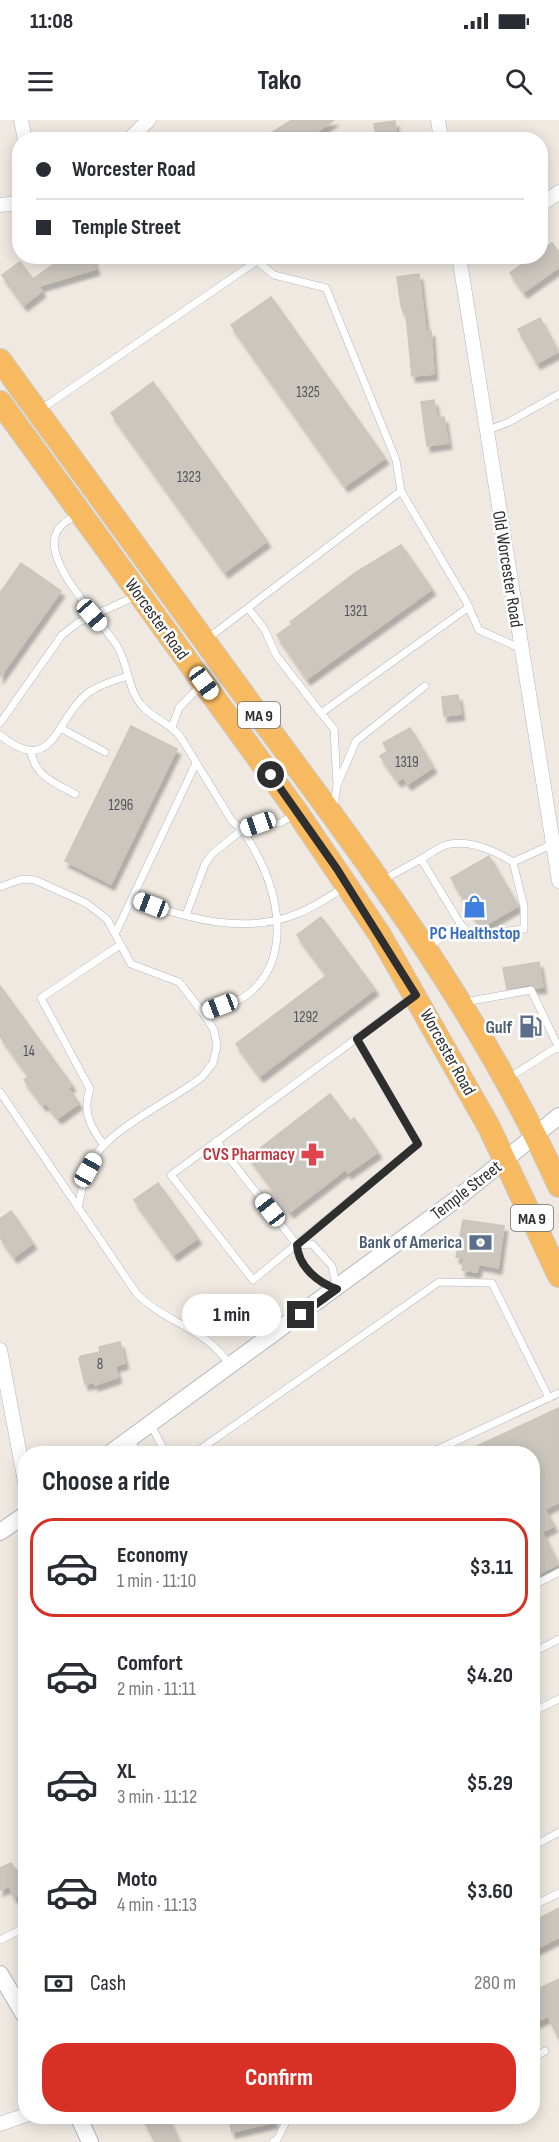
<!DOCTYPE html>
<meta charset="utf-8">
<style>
:root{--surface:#fff;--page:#f7f7f7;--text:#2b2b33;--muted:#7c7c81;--line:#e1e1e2;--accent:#d93025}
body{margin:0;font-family:"Sofia Sans Condensed",sans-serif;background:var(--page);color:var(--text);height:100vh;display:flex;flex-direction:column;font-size:22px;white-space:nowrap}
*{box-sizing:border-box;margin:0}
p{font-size:20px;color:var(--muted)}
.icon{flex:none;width:33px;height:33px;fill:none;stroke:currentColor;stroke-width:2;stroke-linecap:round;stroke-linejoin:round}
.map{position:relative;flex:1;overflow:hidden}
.sheet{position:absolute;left:18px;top:1326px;width:522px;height:678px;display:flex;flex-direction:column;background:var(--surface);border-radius:24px;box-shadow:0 3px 15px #0003}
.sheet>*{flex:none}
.guide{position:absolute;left:12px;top:12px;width:536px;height:132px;border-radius:24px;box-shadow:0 3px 15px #0003;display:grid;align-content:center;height:132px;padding:0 24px;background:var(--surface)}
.end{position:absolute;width:27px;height:27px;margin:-14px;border:8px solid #2e2e2e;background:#fff;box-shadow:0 0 0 3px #fff}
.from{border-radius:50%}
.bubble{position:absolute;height:42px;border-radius:21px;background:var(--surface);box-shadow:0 3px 15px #0003;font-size:20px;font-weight:700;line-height:42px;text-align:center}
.car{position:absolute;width:18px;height:36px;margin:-18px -9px;border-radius:8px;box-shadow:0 0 4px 2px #0007;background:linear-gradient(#fff 24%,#345 0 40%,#fff 0 76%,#345 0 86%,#fff 0)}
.guide b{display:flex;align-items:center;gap:21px;height:57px;font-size:22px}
.guide b+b{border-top:2px solid var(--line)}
.guide i{width:15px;height:15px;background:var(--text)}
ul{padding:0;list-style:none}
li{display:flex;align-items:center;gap:18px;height:99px;margin:0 12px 9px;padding:0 12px;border:3px solid transparent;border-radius:24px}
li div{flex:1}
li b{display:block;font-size:22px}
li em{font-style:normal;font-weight:700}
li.on{border-color:var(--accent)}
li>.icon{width:54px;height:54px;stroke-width:1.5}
h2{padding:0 24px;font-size:27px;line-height:72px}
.pay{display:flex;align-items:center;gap:15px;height:66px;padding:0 24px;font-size:22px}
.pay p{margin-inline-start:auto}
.action{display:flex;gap:12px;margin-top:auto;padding:12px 24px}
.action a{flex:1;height:69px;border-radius:24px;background:var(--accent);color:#fff;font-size:24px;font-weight:700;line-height:69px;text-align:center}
.status{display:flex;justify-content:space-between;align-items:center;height:42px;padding:0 30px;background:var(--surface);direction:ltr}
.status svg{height:16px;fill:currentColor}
header{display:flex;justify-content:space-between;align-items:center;height:78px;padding:0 24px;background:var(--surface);font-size:27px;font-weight:700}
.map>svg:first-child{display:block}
.building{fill:#cbc7bf;stroke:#cbc5ba;stroke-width:1.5;filter:url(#shadow)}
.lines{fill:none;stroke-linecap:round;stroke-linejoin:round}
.service-casing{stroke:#b4b7c1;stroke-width:8}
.minor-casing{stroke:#b4b7c1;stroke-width:15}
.tertiary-casing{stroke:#b4b7c1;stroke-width:18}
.trunk-casing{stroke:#c9c9c9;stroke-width:24}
.service{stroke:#fff;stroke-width:7}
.minor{stroke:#fff;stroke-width:14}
.tertiary{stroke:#fff;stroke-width:16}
.trunk{stroke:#f8ba60;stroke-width:22}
.route{stroke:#2e2e2e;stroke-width:8}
.labels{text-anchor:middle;stroke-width:5;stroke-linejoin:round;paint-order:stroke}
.number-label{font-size:15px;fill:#555452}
.shield{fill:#fff;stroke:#6d6d6d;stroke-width:1.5}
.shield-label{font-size:16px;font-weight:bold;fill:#2e2e2e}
.street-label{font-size:18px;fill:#2e2e2e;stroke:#fff}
.shop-label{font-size:18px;font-weight:bold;fill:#366cbe;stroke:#fff}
.service-label{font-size:18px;font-weight:bold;fill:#4e5e75;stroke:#fff;text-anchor:end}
.health-label{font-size:18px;font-weight:bold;fill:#be3a42;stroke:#fff;text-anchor:end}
</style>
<div class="status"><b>11:08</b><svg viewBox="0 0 49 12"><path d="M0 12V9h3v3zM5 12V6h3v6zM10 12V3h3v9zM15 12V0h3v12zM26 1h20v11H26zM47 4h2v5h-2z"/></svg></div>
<header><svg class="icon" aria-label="menu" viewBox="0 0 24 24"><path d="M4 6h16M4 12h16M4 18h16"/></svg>Tako<svg class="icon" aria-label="search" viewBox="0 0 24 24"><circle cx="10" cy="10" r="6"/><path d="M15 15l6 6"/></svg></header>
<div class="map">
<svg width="559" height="2022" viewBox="0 0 559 2022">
<defs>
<filter id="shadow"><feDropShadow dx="3.5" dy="6" stdDeviation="1.5" flood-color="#0004"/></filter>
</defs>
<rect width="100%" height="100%" fill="#efe9e1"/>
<g class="building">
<path d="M292,0h42l-29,20h-46z"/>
<path d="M395,1l2,19h-20l-3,-16z"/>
<path d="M552,123l7,10v14l-35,25 -14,-19 23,-17h7v-5z"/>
<path d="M62,136h30l4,13 -57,17 3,5 -18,14 -22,-30 18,-13 13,17 22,-16 -1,-4z"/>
<path d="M419,154l7,57h5l3,43 -22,2 -6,-62h-2l-3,-9 -4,-28z"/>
<path d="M271,177l114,161 -40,28 -114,-161z"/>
<path d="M540,198l18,34 -21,11 -19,-34z"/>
<path d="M153,262l114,159 -42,31 -114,-159z"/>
<path d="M434,280l3,18 7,-1 4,26 -21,3 -6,-44z"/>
<path d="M401,425l31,44 -125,90 -30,-44 15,-11 -2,-2 66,-50z"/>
<path d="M21,443l40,28 -61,86v-84z"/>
<path d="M458,575l3,19 -17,2 -2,-19z"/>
<path d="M131,606l46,23 -66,135 -46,-23z"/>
<path d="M410,608l23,39 -25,17 -5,-7 -5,4 -18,-25 8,-5 -5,-8z"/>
<path d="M489,736l29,50 -38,22 -29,-50z"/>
<path d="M321,797l54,72 -115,87 -24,-32 91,-69 -30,-40z"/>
<path d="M539,842l4,25 -7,1 -6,-4 -23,5 -4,-21z"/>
<path d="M0,866l72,99 -4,3 11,15 -21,15 -12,-15 -3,2 -19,-25 5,-4 -29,-40z"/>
<path d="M330,974l20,27 4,-3 24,34 -30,21 -2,-4 -56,43 -41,-55z"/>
<path d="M158,1063l40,55 -24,17 -40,-55z"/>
<path d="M11,1091l22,32 -19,14 -14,-20v-18z"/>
<path d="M463,1100l41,6 -6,42 -19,-4 -2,8 -15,-2 2,-12 -8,-1z"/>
<path d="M120,1222l5,21 -10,3 3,11 -23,8 -1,-3 -9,2 -6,-25 2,-3 19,-4 -1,-5z"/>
<path d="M559,1288v94l-14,7 9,17 -12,6 16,32 -26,13v-123h-72z"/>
<path d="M11,1743l5,8 10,-4v25l-12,5 -5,-11 -9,4v-22z"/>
<path d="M559,1788v29l-27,14v-29z"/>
<path d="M559,1859v60l-11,-23 -16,8v-32z"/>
<path d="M142,1996h25l12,26h-24z"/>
<path d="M228,1996h45l1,6 -42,10z"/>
</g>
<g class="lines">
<defs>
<g id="service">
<path d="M257,141l17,14 52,13 70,172 5,31"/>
<path d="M40,290l224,-154"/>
<path d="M486,311l23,-9 50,-28"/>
<path d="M77,395c-9,5 -20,11 -22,22 -8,30 47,85 62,109 12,19 10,45 27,62 11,11 26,16 36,28l52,85c12,9 17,19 24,32 22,40 35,101 -3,137 -12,12 -34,17 -50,23"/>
<path d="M248,488l17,22 11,25 45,58 148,-106"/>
<path d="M207,519l194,-148 65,110 13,29 43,19"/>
<path d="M321,593l13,16 3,55"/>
<path d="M0,603l62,-88 17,-13 57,-26"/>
<path d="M172,607l7,-19 22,-23"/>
<path d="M62,609l43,23"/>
<path d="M0,615c54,44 55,-17 89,-43 12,-8 26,-12 39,-16"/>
<path d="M31,632c4,24 24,31 44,42"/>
<path d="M334,687l3,-22 19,-44 69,-55"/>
<path d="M421,739c9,-5 20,-14 29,-15 22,-4 45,7 63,18"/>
<path d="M383,760l38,-21 40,66 -32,21"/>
<path d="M0,767l22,-8 13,1 51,23 21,16 24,45 48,18 24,31 11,17 3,16 -4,17 -11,14c-28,22 -88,50 -106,78 -11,16 -14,34 -18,53"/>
<path d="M132,778c52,20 113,38 167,15 15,-6 30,-16 44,-25"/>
<path d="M186,795l19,-51 7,-10 31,-25 15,-5 22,-1 15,-9"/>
<path d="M461,805l11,11 52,-7v-22l-11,-45 40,-18"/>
<path d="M116,812l80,-169"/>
<path d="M465,882l66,-12 28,58"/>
<path d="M357,919l61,105 -165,136 -82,-105 242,-178"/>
<path d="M507,959l47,-30h5"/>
<path d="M0,972l137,202c30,30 70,34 93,72"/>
<path d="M216,1021l81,104c1,21 21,38 40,44l-5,-23 -20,-22 -15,1"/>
<path d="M104,1025c-14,-18 -22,-34 -14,-56l-49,-91 79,-53"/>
<path d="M151,1305l15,29"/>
<path d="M130,1319l8,15"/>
<path d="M205,1334l-3,-6 237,-166 53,1 57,115"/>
<path d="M428,1334l131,-61"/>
<path d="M532,1466l27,-14"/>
<path d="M532,1533l27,-14"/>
<path d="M532,1592l27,-13"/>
<path d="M532,1727l27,-15"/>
<path d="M532,1786l27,-13"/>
<path d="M0,1820l26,-13"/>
<path d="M532,1939l13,-8"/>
<path d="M273,2022l4,-2 12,-24"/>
</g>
<g id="minor">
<path d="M21,0l4,20"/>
<path d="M438,0l3,20"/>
<path d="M128,20l21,-20"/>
<path d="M0,85l20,-2"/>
<path d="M540,85l19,-13"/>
<path d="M459,136l100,625"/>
<path d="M0,1230l26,137"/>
<path d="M0,2004l26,-9"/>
</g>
<g id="tertiary">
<path d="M109,1334l345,-253 105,-85"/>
<path d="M0,1412l26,-18"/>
<path d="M0,1854l26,44"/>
<path d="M78,1996l12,26"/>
</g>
<g id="trunk">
<path d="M0,240c87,119 173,238 260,357 110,148 223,300 299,469"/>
<path d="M0,282l297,410 83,123 109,192 70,149"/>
</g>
</defs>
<use href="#service" class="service-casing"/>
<use href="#minor" class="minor-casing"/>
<use href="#tertiary" class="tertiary-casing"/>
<use href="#trunk" class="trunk-casing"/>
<use href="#service" class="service"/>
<use href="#minor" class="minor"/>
<use href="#tertiary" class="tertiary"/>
<use href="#trunk" class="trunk"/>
</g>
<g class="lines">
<path class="route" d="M271,655l66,94 79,126 -59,44 61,105 -121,101c1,21 21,38 40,44l-36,26"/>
</g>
<defs>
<symbol id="shop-bare" viewBox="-9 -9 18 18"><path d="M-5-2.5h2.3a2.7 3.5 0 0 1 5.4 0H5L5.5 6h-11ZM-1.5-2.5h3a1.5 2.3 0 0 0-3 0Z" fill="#3f7fe0" stroke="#fff" stroke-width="2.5" paint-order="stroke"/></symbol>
<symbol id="fuel-bare" viewBox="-9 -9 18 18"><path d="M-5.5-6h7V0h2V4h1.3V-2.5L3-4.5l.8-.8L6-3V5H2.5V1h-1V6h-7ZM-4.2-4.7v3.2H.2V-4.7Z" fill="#5c6f8a" stroke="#fff" stroke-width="2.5" paint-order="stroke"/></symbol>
<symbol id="pharmacy-bare" viewBox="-9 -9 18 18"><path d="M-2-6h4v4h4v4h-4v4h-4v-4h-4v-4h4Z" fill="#e0444e" stroke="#fff" stroke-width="2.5" paint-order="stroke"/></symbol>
<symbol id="bank-bare" viewBox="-9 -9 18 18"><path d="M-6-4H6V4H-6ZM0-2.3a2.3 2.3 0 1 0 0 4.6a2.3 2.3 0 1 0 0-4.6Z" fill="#5c6f8a" stroke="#fff" stroke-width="2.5" paint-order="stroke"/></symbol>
</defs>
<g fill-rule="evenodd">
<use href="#shop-bare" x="458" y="770" width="33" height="33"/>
<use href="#fuel-bare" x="514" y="890" width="33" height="33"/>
<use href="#pharmacy-bare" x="296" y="1018" width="33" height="33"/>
<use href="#bank-bare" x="464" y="1106" width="33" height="33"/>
</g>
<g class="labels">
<g class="number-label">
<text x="308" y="277">1325</text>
<text x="189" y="362">1323</text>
<text x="356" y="496">1321</text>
<text x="407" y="647">1319</text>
<text x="121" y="690">1296</text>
<text x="306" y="902">1292</text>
<text x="29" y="936">14</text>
<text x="100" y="1249">8</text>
</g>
<g class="shield">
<rect x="238" y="582" width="42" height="26" rx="4.5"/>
<rect x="511" y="1085" width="42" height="26" rx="4.5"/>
</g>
<g class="shield-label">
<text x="259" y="601">MA 9</text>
<text x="532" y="1104">MA 9</text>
</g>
<g class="street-label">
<text transform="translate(508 449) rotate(81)" y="6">Old Worcester Road</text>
<text transform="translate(157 499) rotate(54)" y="6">Worcester Road</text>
<text transform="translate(448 932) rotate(61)" y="6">Worcester Road</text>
<text transform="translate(466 1070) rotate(-38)" y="6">Temple Street</text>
</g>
<g class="shop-label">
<text x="475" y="819">PC Healthstop</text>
</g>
<g class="service-label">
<text x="512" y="913">Gulf</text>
<text x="462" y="1128">Bank of America</text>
</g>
<g class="health-label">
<text x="295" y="1040">CVS Pharmacy</text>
</g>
</g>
</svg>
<i class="end from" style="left:271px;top:655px"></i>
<i class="end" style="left:301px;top:1195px"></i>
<div class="bubble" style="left:182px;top:1174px;width:99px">1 min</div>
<i class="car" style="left:92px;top:495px;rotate:139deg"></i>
<i class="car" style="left:204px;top:563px;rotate:144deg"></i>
<i class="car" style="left:258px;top:704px;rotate:251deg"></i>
<i class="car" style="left:151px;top:785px;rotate:291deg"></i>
<i class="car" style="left:220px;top:886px;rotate:249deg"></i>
<i class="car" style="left:88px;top:1050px;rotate:29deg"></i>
<i class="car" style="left:270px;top:1090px;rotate:322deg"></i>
<div class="guide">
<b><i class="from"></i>Worcester Road</b>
<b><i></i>Temple Street</b>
</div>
<section class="sheet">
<h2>Choose a ride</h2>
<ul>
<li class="on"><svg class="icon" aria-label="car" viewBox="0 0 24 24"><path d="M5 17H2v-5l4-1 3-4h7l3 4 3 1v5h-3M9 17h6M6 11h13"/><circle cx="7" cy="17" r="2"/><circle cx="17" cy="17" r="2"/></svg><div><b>Economy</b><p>1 min · 11:10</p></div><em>$3.11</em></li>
<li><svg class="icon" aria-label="car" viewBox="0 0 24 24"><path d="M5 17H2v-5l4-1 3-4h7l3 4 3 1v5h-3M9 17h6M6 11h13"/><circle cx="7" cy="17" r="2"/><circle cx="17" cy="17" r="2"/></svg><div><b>Comfort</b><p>2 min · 11:11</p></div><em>$4.20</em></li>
<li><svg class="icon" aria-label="car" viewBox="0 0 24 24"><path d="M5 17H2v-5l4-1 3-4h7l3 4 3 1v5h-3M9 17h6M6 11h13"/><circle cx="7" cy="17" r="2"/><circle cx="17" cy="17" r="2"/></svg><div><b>XL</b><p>3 min · 11:12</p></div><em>$5.29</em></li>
<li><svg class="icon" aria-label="car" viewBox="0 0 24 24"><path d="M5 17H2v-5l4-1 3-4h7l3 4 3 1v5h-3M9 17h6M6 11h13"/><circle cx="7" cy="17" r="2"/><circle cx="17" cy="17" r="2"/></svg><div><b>Moto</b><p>4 min · 11:13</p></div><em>$3.60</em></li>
</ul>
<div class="pay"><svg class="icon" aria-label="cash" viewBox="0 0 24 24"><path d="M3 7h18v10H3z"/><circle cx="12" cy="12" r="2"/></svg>Cash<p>280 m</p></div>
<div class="action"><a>Confirm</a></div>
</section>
</div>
